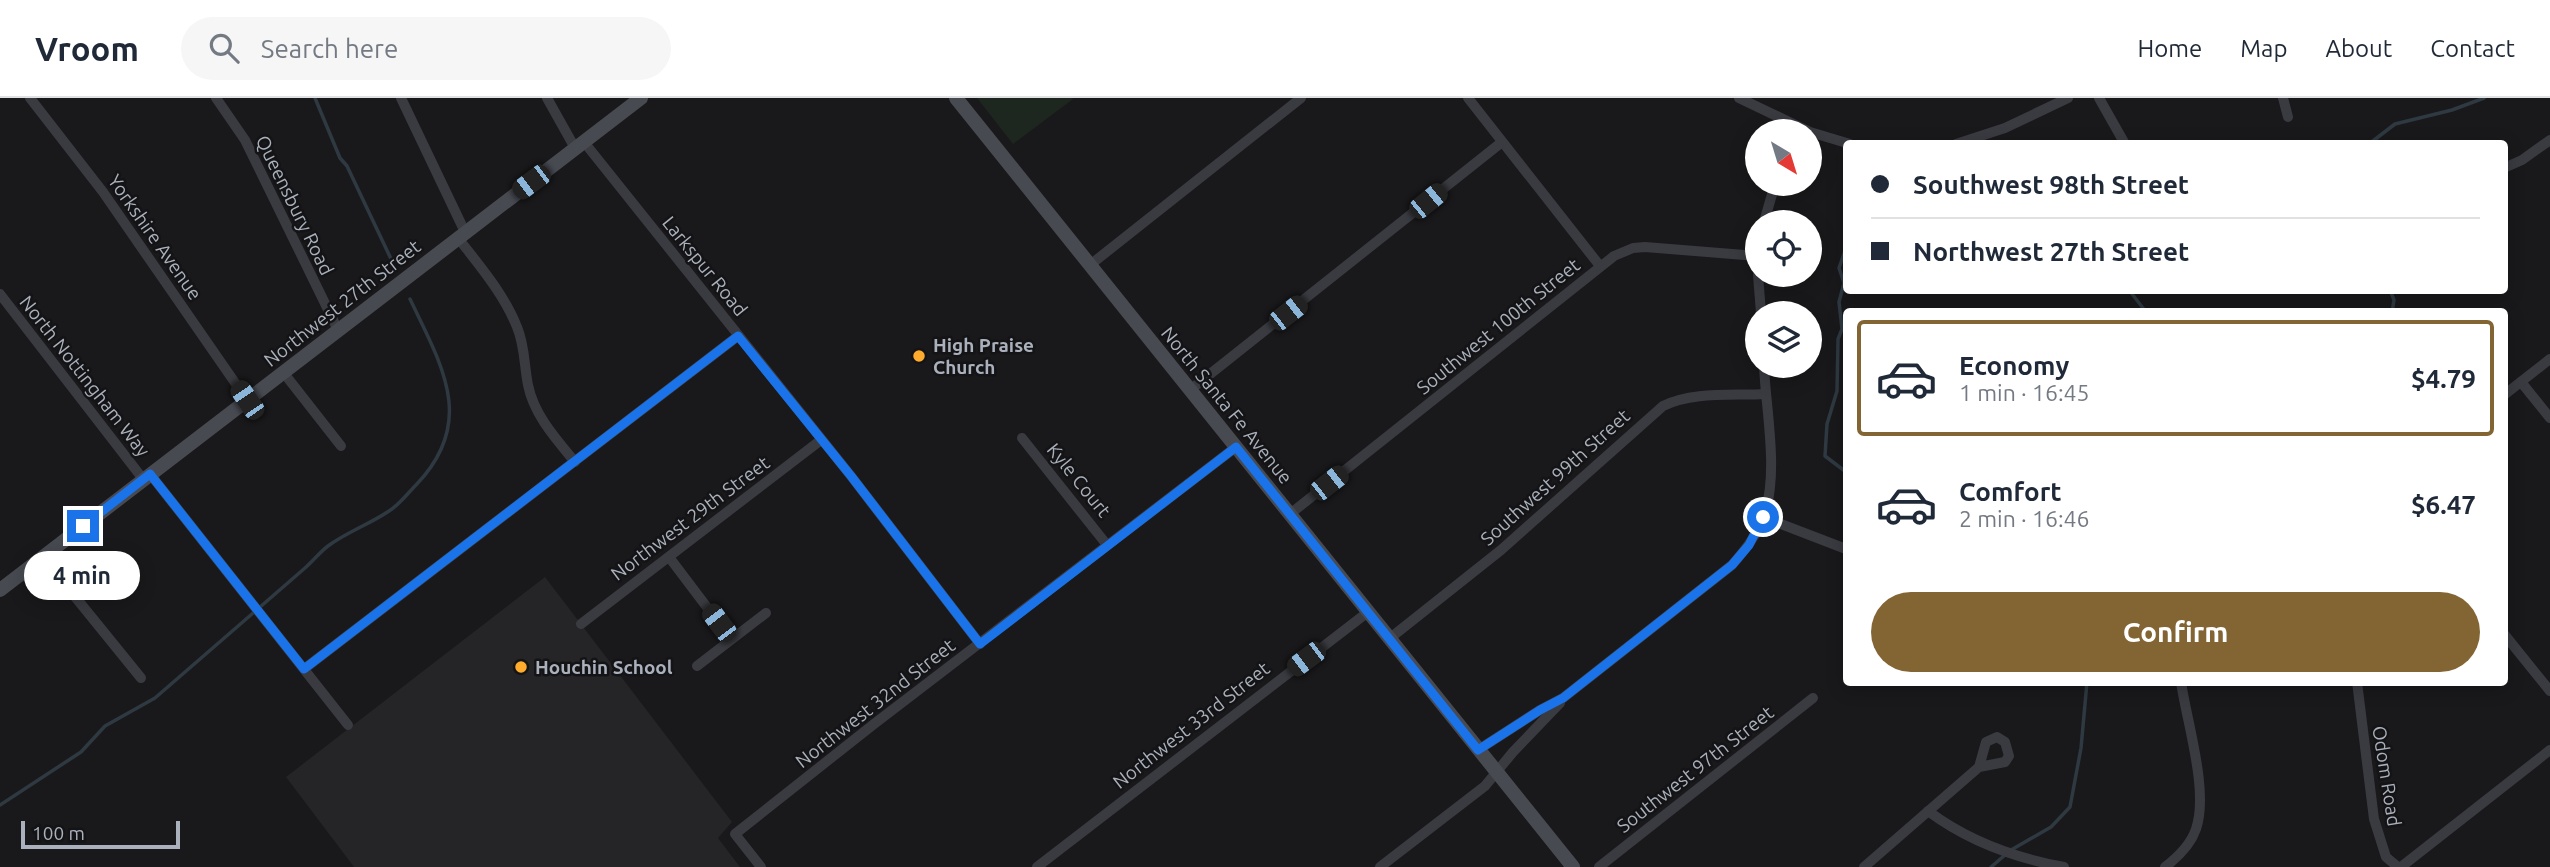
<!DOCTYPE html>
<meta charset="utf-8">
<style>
:root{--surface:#fff;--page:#f6f6f7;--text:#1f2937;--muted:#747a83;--line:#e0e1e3;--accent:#836433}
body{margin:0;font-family:Ubuntu,sans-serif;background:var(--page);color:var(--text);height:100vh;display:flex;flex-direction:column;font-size:26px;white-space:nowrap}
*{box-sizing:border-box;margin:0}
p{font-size:23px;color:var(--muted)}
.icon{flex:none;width:38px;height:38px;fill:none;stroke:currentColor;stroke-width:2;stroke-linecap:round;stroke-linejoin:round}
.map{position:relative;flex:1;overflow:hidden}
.details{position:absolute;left:1843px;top:210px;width:665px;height:378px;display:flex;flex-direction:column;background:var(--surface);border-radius:7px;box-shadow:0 4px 18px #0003}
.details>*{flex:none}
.hud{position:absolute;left:1843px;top:42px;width:665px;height:154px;border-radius:7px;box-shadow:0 4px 18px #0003;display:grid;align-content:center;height:154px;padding:0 28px;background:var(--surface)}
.needle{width:46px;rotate:142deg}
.controls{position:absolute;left:1745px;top:21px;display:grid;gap:14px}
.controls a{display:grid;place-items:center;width:77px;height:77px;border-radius:50%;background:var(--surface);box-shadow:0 4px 18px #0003;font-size:35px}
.scale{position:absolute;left:21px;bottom:18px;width:159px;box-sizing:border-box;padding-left:7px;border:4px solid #aab1bc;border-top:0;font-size:19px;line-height:24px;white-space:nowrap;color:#aab1bc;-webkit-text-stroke:5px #141416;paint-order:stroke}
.end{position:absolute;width:32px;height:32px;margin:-16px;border:9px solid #1a73e8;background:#fff;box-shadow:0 0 0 4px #fff}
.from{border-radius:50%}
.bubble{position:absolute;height:49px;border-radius:24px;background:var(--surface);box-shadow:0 4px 18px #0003;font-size:23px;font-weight:700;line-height:49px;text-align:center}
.car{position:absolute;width:21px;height:42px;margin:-21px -10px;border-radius:9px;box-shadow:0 0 5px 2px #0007;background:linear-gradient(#222 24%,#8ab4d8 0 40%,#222 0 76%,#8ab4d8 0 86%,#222 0)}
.hud b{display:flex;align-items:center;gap:24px;height:66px;font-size:26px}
.hud b+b{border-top:2px solid var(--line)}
.hud i{width:18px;height:18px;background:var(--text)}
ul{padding:12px 0 0;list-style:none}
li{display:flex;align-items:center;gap:21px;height:116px;margin:0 14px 10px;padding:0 14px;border:4px solid transparent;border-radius:7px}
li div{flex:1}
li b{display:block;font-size:26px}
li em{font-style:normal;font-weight:700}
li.on{border-color:var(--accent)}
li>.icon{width:63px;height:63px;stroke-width:1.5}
.action{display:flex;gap:14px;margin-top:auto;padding:14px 28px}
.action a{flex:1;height:80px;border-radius:42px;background:var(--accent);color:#fff;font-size:28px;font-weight:700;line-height:80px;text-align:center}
header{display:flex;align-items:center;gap:42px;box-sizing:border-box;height:98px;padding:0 35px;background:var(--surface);border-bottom:2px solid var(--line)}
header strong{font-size:33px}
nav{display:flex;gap:38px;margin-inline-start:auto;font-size:24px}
.search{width:490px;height:63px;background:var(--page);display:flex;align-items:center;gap:18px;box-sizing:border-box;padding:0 24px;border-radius:38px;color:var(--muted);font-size:26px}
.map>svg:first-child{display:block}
.built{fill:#252528}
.green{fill:#1e271f}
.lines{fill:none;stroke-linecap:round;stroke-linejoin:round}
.stream{stroke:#2e3941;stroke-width:3.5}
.street{stroke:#3a3b41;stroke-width:10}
.secondary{stroke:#474a51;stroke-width:14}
.route{stroke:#1a73e8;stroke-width:9}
.poi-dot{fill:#feab2e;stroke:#141416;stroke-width:2.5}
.labels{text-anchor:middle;stroke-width:5;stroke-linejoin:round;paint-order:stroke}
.street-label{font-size:19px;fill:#aab1bc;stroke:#141416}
.poi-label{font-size:19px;font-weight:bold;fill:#aab1bc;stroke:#141416;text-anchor:start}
</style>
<header>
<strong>Vroom</strong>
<div class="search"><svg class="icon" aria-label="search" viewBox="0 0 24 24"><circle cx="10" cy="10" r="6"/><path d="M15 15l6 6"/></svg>Search here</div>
<nav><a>Home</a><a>Map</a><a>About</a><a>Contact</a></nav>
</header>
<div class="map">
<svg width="2550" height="769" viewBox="0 0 2550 769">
<rect width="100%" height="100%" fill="#19191b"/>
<path class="built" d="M545,479l187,245 -14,16 22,29h-386l-68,-90z"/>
<path class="green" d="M977,0h95l1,1 -60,45z"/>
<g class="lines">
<g class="stream">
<path d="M315,0l25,60 7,8 45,95"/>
<path d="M2369,46l26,-20 57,-14 32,-12"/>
<path d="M1846,150l-7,20 5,15 -5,19 3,27 -4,10 -1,52 -10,33 -2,32 21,16"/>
<path d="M2129,192l17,22"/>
<path d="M2390,192l4,10 -2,12"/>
<path d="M0,707l81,-53 24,-26 50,-28 150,-130c8,-7 15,-16 23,-22 19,-14 42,-22 61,-35 10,-6 18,-17 27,-26 61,-63 26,-119 -6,-186"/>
<path d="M2011,752l40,-23 19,-20 11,-59 6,-66"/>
<path d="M1991,769l14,-12"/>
</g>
<g class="street">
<path d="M30,0l73,94 144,208"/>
<path d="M216,0l29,42 93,190"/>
<path d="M401,0l64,134"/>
<path d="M547,0l28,50"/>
<path d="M1468,0l132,168"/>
<path d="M1739,0l69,33"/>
<path d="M2099,0l26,46"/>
<path d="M2283,0l5,19"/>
<path d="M1810,34l40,12"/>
<path d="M584,44l267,334 129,168"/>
<path d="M1956,46l49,-16 63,-30"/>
<path d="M2504,70l18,-8 28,-20"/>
<path d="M1764,124l11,-38"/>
<path d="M458,140c21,27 46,56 59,89 8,19 7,38 11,58 6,30 28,54 47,77"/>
<path d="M1090,167l211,-167"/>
<path d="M1758,177l3,38"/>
<path d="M0,196l143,185"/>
<path d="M283,274l58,74"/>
<path d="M2521,284l29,36"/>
<path d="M1190,292l312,-248"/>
<path d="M2504,297l46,-36"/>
<path d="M1022,340l85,107"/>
<path d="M150,376l198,251"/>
<path d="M1290,416l324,-258 19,-8 12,-1 112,9"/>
<path d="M1763,419l83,32"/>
<path d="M42,458l99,122"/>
<path d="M669,459l62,82"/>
<path d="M581,526l240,-184"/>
<path d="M2504,536l46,57"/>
<path d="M1389,541l112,-89 162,-144c30,-15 70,-10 102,-12"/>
<path d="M697,568l69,-53"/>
<path d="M304,571l434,-333"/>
<path d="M2357,584l17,137 12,38 12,10"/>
<path d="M1478,652l62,-40 23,-12 169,-133c13,-15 25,-30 32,-49 15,-44 2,-104 0,-150"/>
<path d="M1928,713c40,30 87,47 136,56"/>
<path d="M761,769l-26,-33 139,-110 362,-277"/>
<path d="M1037,769l331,-255"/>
<path d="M1380,769l105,-81 28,-34 47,-49"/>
<path d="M1599,769l214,-169"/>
<path d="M1864,769l115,-100 26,-5 4,-6 -4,-14 -8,-5 -11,5 -7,25"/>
<path d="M2165,769c13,-10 26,-23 31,-38 13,-38 -9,-106 -15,-147"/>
<path d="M2401,769l149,-117"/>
</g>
<g class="secondary">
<path d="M956,0l617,769"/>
<path d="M0,492l641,-492"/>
</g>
</g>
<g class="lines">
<path class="route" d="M83,428l67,-52 154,195 434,-333 113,140 129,168 256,-197 242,303 62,-40 23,-12 169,-133 17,-20 14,-28"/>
</g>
<g class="poi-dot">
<circle cx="919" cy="258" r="7"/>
<circle cx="521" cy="569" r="7"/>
</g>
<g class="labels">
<g class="street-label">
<text transform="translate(295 107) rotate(64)" y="7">Queensbury Road</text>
<text transform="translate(155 139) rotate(55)" y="7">Yorkshire Avenue</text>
<text transform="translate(705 168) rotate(51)" y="7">Larkspur Road</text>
<text transform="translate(342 205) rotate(-38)" y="7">Northwest 27th Street</text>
<text transform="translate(1498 228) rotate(-39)" y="7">Southwest 100th Street</text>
<text transform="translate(85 278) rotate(52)" y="7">North Nottingham Way</text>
<text transform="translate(1227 307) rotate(51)" y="7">North Santa Fe Avenue</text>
<text transform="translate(1555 379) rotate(-42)" y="7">Southwest 99th Street</text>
<text transform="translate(1079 382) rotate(51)" y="7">Kyle Court</text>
<text transform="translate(690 420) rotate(-37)" y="7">Northwest 29th Street</text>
<text transform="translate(875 605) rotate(-38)" y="7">Northwest 32nd Street</text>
<text transform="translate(1191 627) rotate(-38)" y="7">Northwest 33rd Street</text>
<text transform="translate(1695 671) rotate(-38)" y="7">Southwest 97th Street</text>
<text transform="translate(2387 678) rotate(81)" y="7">Odom Road</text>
</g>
<g class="poi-label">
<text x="933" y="254">High Praise<tspan x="933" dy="22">Church</tspan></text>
<text x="535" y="576">Houchin School</text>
</g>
</g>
</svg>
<div class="controls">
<a><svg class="needle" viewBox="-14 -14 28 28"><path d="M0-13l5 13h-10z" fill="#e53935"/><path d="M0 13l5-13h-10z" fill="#747a83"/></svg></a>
<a><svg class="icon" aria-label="locate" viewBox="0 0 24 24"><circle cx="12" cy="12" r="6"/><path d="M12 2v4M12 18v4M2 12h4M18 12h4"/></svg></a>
<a><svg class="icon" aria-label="layers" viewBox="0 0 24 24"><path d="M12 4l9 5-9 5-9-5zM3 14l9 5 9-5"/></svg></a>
</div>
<div class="scale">100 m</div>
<i class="end from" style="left:1763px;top:419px"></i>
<i class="end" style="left:83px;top:428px"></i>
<div class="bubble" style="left:24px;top:453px;width:116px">4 min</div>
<i class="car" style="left:531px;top:84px;rotate:233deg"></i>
<i class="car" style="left:1428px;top:103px;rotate:51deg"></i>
<i class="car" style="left:1288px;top:215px;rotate:52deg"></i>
<i class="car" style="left:247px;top:302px;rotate:326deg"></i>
<i class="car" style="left:1329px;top:385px;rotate:52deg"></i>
<i class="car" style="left:719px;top:525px;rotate:323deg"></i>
<i class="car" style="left:1306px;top:561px;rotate:233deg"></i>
<div class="hud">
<b><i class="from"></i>Southwest 98th Street</b>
<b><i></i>Northwest 27th Street</b>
</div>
<section class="details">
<ul>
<li class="on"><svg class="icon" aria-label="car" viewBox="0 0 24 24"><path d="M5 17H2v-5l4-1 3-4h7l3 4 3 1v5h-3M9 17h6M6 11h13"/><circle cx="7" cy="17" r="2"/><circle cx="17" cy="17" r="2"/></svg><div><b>Economy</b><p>1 min · 16:45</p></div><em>$4.79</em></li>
<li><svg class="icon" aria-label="car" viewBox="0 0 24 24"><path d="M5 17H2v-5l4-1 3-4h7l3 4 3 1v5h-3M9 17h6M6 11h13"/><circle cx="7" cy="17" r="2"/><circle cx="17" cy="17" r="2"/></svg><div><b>Comfort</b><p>2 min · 16:46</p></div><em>$6.47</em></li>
</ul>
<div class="action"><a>Confirm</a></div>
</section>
</div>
